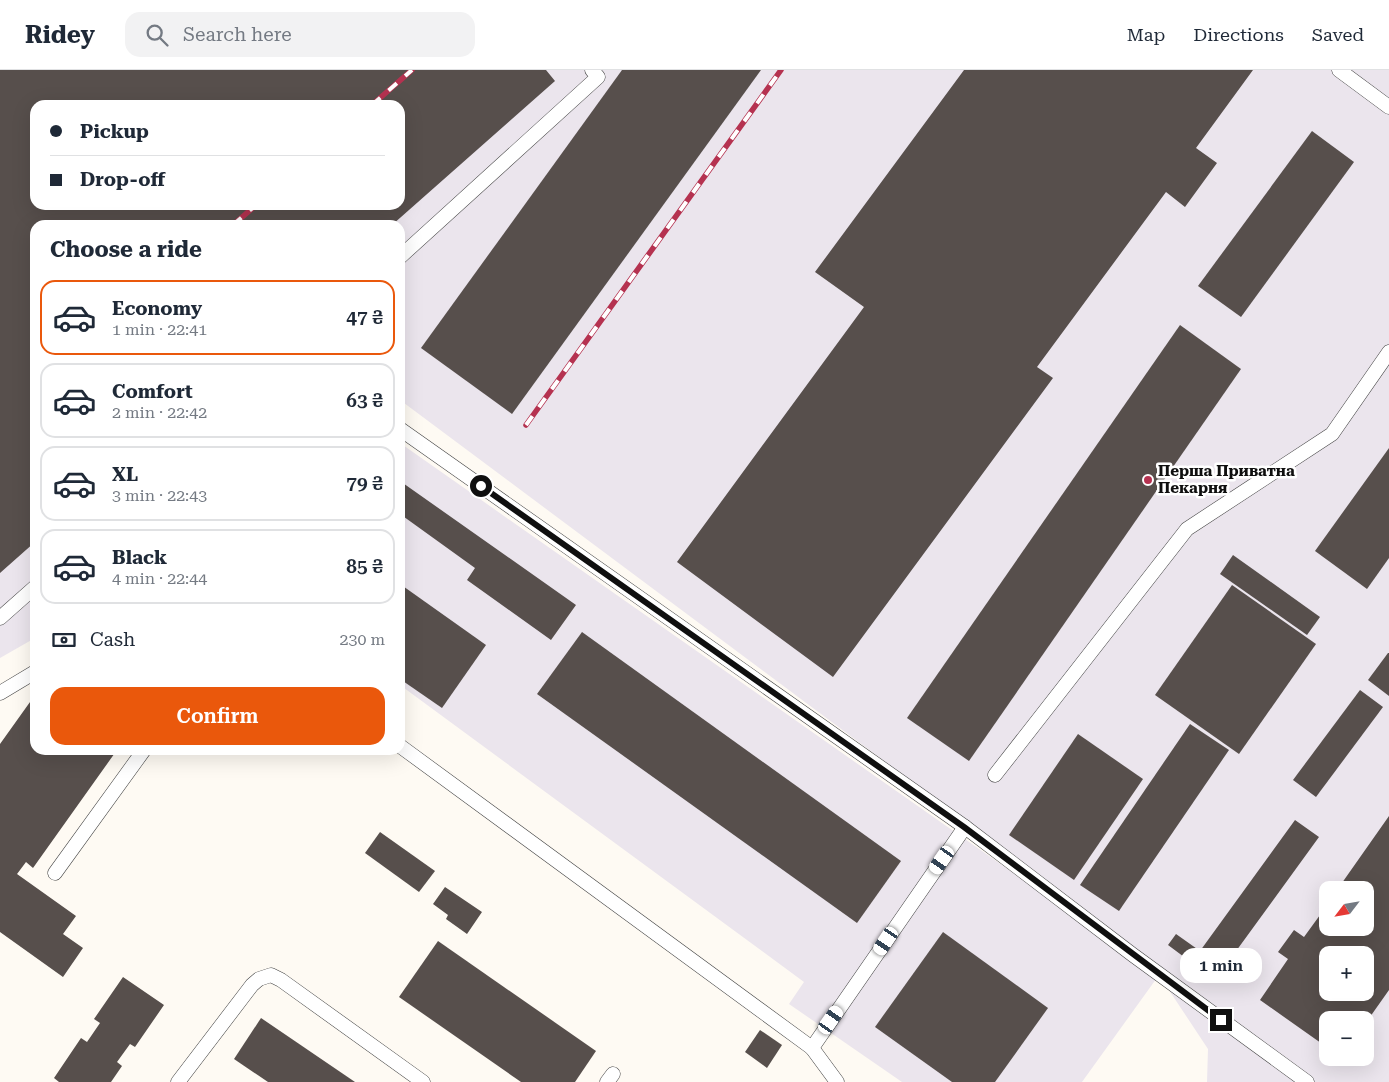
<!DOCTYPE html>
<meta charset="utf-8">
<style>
:root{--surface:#fff;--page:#f2f2f3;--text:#1f2937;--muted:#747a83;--line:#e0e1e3;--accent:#ea580c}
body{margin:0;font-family:"Roboto Serif",serif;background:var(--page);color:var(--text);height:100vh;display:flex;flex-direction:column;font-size:19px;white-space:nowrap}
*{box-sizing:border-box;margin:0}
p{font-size:16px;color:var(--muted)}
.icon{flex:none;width:28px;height:28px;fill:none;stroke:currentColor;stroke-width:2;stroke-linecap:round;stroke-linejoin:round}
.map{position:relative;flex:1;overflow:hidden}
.details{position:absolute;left:30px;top:150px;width:375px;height:535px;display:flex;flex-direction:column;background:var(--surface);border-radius:15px;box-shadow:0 5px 20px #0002}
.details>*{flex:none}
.top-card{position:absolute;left:30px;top:30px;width:375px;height:110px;border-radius:15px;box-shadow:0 5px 20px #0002;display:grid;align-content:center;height:110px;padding:0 20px;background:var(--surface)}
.needle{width:32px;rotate:239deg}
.tools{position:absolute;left:1319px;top:811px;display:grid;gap:10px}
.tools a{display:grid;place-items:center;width:55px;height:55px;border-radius:10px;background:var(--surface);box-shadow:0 5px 20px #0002;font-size:25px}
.end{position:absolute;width:22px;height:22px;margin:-11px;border:6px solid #0f0f0f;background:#fff;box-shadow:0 0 0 2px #fff}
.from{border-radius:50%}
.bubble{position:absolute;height:35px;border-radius:15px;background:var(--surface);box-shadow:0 5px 20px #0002;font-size:16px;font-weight:600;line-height:35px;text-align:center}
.car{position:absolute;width:15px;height:30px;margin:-15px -8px;border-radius:6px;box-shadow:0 0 4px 1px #0007;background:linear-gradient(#fff 24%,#345 0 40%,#fff 0 76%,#345 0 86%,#fff 0)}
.top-card b{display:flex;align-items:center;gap:18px;height:48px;font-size:19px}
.top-card b+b{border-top:1px solid var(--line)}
.top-card i{width:12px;height:12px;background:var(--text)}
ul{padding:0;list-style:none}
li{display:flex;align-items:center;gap:15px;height:75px;margin:0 10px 8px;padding:0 10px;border:2px solid var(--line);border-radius:15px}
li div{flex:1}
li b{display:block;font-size:19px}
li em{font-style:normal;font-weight:600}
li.active{border-color:var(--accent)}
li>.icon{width:45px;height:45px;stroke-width:1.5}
h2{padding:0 20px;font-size:22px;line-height:60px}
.pay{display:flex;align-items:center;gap:12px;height:55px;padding:0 20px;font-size:19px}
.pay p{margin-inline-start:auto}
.primary-button{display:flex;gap:10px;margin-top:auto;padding:10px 20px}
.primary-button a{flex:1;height:58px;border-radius:15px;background:var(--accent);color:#fff;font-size:20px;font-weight:600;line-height:58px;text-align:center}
header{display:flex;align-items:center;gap:30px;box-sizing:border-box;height:70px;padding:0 25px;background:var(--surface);border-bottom:1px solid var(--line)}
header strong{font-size:24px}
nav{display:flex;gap:28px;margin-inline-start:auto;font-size:18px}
.search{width:350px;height:45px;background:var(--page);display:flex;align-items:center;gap:12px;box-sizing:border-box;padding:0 18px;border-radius:15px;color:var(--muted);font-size:19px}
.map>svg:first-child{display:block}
.industrial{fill:#ebe5ed;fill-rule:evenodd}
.building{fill:#574f4c;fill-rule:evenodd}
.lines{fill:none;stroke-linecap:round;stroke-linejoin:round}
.service-casing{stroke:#424242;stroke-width:15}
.service{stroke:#fff;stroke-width:14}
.rail-casing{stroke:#b53250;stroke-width:5.5}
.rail{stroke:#fff;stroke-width:4;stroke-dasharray:11;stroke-linecap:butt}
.route{stroke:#0f0f0f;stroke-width:6}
.poi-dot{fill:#b53250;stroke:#fff;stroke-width:2}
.labels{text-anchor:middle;stroke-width:5;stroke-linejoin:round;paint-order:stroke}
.poi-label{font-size:15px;font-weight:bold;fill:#0f0f0f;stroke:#fff;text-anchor:start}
</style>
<header>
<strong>Ridey</strong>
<div class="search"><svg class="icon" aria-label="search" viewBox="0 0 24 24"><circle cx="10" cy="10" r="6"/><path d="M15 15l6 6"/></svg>Search here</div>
<nav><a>Map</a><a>Directions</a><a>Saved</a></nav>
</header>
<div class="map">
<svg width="1389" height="1012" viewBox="0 0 1389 1012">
<rect width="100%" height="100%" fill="#fefaf3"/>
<path class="industrial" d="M0,0h1389v1012h-182l1,-33 -49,-74 -77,107h-180l-113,-78 15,-22 -404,-297v-242l753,528 -159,-128 -594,-443v-175h-365v413l-35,20zM35,35h365v100h-365zM1328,820h37v38h-37zM1328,885h37v37h-37zM1328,950h37v38h-37z"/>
<g class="building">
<path d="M0,0h546l9,11 -163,144h-357v317l-35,31zM35,35h365v100h-365z"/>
<path d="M622,0h139l-249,344 -91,-66z"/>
<path d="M964,0h289l-57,78 21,15 -32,44 -19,-15 -129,175 16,11 -220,299 -156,-115 187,-255 -49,-35z"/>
<path d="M1312,61l42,31 -113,155 -43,-31z"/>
<path d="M1180,255l61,44 -272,392 -62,-43z"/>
<path d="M1389,378v110l-22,31 -52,-38z"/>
<path d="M400,411l176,124 -25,35 -84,-60 8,-12 -75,-54z"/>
<path d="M1233,485l87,62 -13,18 -87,-61z"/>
<path d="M400,514l86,61 -44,63 -42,-29z"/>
<path d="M1232,515l84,59 -77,110 -84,-59z"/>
<path d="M582,562l319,229 -44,62 -320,-229z"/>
<path d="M1388,583h1v43l-21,-16z"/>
<path d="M1360,620l23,17 -67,90 -23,-17z"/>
<path d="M35,625v55h82l-84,118 -7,-6 -9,12 59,42 -13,18 20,14 -20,29 -63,-45v-188z"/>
<path d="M1190,654l39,26 -110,161 -39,-26z"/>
<path d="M1078,664l65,45 -69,101 -65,-45z"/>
<path d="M1389,746v174l-24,34v-4h-37v28l-68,-48 28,-41 -10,-7 16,-22 10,7 24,-33v24h37v-38h-28zM1328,885h37v37h-37z"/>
<path d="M1295,750l24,17 -104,143 -47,-35 8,-11 24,17z"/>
<path d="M380,762l55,39 -16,21 -54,-39z"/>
<path d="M445,817l37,25 -15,22 -21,-15 2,-4 -15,-11z"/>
<path d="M943,862l105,76 -53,74h-43l-77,-55z"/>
<path d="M438,871l158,110 -21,31h-54l-122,-85z"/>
<path d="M123,907l41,28 -29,42 -5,-3 -13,18 5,4 -11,16h-52l-5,-4 27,-40 6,4 13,-19 -6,-4z"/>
<path d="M261,948l94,64h-87l-34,-23z"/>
<path d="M760,960l22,15 -15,23 -22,-16z"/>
</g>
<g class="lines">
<defs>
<g id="service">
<path d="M1339,0l50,37"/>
<path d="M400,187l198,-180 -6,-7"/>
<path d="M400,359l565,398 168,128 174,127"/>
<path d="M0,548l35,-31"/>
<path d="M0,623l35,-21"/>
<path d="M400,676l412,302"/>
<path d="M995,705l192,-246 145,-95 57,-82"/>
<path d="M55,803l89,-123"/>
<path d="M178,1012l74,-97 7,-6 12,-4 10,5 142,102"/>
<path d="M607,1012l6,-8"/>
<path d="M837,1012l-25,-34 153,-221"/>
</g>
</defs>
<use href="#service" class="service-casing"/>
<use href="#service" class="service"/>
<defs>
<g id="rail">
<path d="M372,35l40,-35"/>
<path d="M233,155l23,-20"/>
<path d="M526,355l255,-355"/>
</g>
</defs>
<use href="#rail" class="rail-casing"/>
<use href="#rail" class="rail"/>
</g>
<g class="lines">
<path class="route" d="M481,416l483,341 257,193"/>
</g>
<circle class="poi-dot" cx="1148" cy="410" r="5"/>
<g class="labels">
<g class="poi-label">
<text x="1158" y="406">Перша Приватна<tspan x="1158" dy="17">Пекарня</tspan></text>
</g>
</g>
</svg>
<div class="tools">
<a><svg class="needle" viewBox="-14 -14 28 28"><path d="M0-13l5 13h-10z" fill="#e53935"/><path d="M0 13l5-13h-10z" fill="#747a83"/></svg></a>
<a>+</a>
<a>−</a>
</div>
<i class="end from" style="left:481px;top:416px"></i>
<i class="end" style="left:1221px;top:950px"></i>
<div class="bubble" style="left:1180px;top:878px;width:82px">1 min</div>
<i class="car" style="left:942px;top:790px;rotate:215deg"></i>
<i class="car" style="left:886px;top:871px;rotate:214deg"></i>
<i class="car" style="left:831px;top:950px;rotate:35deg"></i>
<div class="top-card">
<b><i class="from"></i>Pickup</b>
<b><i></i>Drop-off</b>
</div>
<section class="details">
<h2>Choose a ride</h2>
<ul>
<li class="active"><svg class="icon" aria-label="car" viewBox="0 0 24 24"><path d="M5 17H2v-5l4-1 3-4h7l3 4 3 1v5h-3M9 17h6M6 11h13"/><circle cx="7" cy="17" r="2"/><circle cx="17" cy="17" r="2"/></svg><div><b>Economy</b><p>1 min · 22:41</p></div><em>47 ₴</em></li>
<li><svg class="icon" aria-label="car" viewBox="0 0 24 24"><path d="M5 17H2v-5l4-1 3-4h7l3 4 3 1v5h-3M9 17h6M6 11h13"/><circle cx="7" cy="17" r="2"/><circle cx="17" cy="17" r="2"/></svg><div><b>Comfort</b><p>2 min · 22:42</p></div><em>63 ₴</em></li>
<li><svg class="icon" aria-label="car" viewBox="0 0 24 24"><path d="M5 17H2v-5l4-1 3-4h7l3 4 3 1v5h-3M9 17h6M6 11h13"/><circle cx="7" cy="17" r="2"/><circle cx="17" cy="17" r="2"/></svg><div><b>XL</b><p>3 min · 22:43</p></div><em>79 ₴</em></li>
<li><svg class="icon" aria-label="car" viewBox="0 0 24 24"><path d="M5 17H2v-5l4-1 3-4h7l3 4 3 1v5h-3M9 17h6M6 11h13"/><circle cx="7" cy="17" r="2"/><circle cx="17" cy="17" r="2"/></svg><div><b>Black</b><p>4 min · 22:44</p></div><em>85 ₴</em></li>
</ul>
<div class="pay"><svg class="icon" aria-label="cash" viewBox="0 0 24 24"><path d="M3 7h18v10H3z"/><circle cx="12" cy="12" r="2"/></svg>Cash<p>230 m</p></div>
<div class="primary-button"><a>Confirm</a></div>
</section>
</div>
